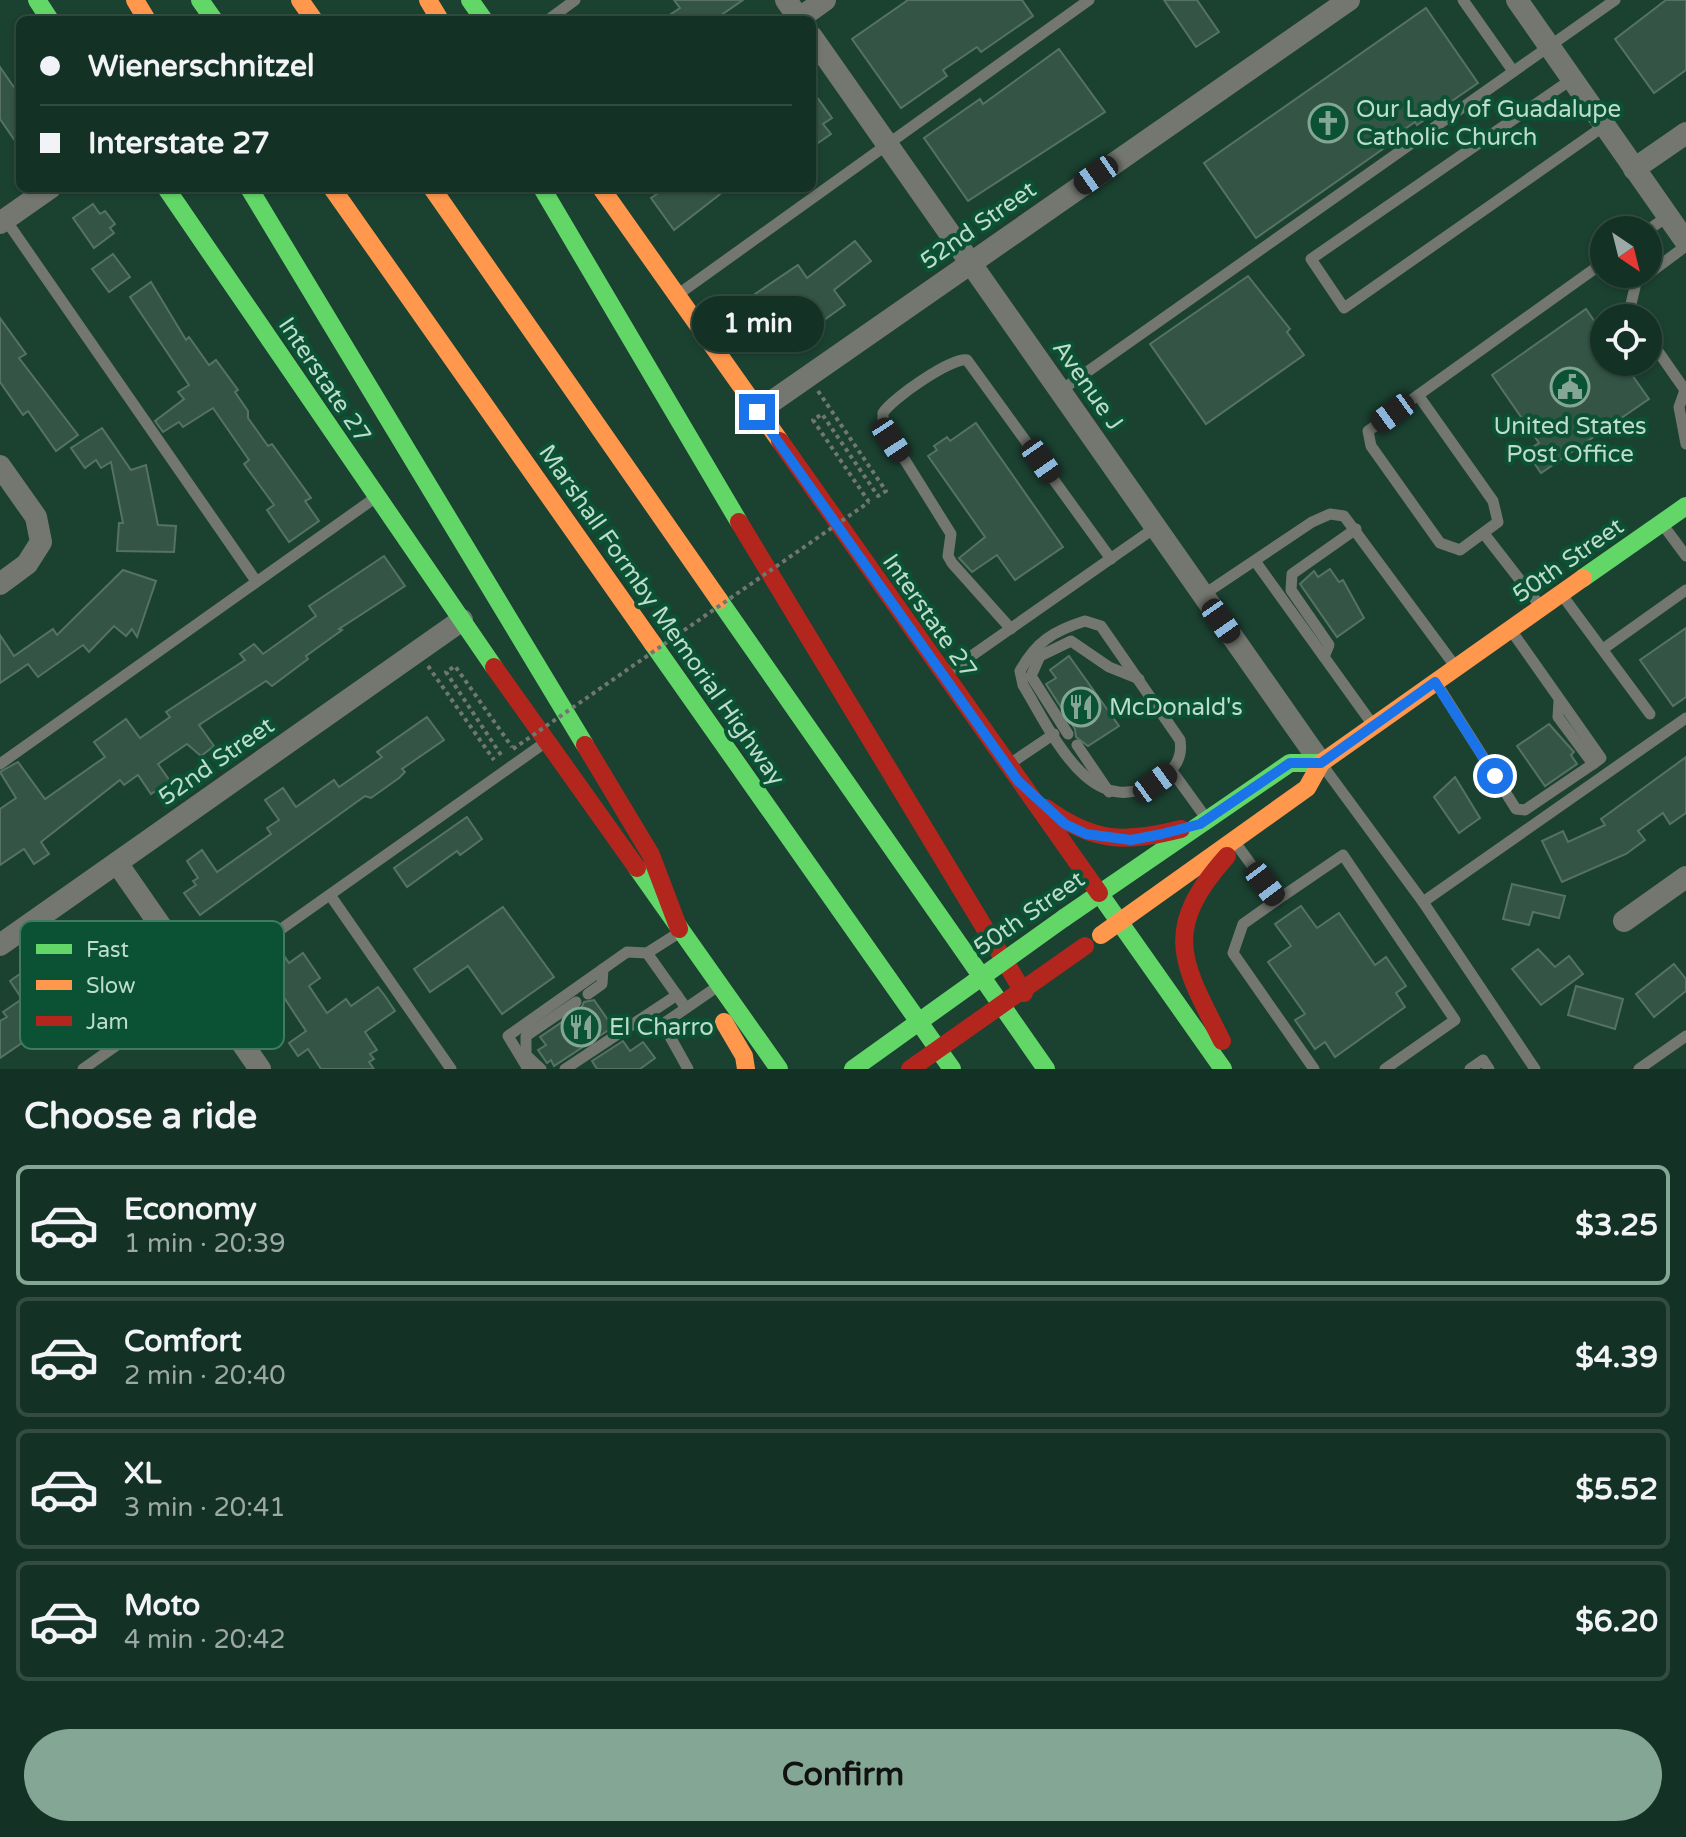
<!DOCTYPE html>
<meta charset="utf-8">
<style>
:root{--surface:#143125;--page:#1d392d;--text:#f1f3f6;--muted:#9da9a7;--line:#334c42;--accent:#84a694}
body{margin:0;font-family:"Varela Round",sans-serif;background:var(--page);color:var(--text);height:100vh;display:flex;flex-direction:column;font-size:30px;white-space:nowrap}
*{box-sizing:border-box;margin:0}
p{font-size:26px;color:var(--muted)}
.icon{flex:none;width:44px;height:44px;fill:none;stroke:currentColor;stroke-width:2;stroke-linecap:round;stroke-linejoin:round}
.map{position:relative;height:1069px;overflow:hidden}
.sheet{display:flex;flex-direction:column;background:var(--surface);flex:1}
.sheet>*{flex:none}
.top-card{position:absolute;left:16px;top:16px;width:800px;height:176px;border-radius:12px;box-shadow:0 2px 6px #0004,0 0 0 2px var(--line);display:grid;align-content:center;height:176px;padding:0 24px;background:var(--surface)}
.needle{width:52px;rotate:145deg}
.buttons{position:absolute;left:1590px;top:216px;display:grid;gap:16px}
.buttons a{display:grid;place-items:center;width:72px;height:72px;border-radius:50%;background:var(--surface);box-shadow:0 2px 6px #0004,0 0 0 2px var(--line);font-size:40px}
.end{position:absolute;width:36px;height:36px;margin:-18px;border:10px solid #1a73e8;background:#fff;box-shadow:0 0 0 4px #fff}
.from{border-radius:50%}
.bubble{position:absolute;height:56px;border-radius:28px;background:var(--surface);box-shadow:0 2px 6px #0004,0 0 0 2px var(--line);font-size:26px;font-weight:700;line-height:56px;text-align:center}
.car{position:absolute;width:24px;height:48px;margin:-24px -12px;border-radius:10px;box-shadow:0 0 6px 2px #0007;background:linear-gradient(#222 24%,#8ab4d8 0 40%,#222 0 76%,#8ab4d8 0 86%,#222 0)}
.top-card b{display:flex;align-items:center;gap:28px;height:76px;font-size:30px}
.top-card b+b{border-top:2px solid var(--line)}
.top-card i{width:20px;height:20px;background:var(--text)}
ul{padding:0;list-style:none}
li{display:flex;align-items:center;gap:24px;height:120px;margin:0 16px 12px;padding:0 8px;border:4px solid var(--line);border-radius:12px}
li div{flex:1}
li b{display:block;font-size:30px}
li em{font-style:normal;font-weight:700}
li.active{border-color:var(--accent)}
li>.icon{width:72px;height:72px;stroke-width:1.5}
h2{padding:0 24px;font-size:36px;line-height:96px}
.button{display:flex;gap:16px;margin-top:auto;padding:16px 24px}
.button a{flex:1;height:92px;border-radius:48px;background:var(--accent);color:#111;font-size:32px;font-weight:700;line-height:92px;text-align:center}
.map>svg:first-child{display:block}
.building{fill:#345546;stroke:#557265;stroke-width:2}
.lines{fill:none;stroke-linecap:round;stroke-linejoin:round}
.path{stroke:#707770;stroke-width:4;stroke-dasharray:4 4;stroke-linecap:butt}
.lane{stroke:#747770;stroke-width:11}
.street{stroke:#747770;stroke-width:22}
.fast{stroke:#63d668;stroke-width:18}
.slow{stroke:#ff974d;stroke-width:18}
.jam{stroke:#b3261e;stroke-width:18}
.path-bridge{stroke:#707770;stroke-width:4;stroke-dasharray:4 4;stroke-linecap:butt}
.fast-bridge{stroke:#63d668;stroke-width:18}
.jam-bridge{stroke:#b3261e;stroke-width:18}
.route{stroke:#1a73e8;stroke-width:10}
.labels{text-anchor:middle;stroke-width:8;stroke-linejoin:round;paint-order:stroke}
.poi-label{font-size:24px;fill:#bddcc9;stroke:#0b5134;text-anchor:start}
.street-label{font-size:24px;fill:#bddcc9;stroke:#0b5134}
.key{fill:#0b5134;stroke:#407b61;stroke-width:2}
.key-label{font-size:22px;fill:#bddcc9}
</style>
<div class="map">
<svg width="1686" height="1069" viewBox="0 0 1686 1069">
<rect width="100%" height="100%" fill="#1b4131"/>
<g class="building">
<path d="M674,0h69l-29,20h-52l18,-12z"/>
<path d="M908,0h114l11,16 -52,36 -4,-5 -34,23 4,6 -46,32 -49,-69z"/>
<path d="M1164,0h33l22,32 -23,15z"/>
<path d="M1666,0h20v70l-32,23 -39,-54z"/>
<path d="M1426,8l52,75 -61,42 -2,-3 -27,19 2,3 -134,94 -52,-75z"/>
<path d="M1059,49l46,63 -137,89 -44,-63 56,-39 3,5z"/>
<path d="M0,67l20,29v52l-20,-29z"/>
<path d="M812,90l20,28 -9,6 8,10 -19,13z"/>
<path d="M666,188h62l-54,42 -23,-32z"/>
<path d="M93,204l7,10 5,-3 10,13 -5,4 4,5 -20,15 -21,-30z"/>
<path d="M855,241l16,20 -37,29 11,15 -21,15 -9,-15 -61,39 -14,-20 15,-11 -9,-13 52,-35 9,13z"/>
<path d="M113,254l17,23 -21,15 -17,-23z"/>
<path d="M1248,276l42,53 -3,3 17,23 -98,69 -56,-80z"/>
<path d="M151,282l35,58 3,-3 20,28 7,-5 22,30 -3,2 13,19v7l20,28 4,-2 39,54 -6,3 14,20 -30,21 -22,-32 7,-5 -30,-41 5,-4 -36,-52 -30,19 -4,-5 -16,10 -8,-11 29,-22 -6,-7 11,-7 -59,-88z"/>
<path d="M1586,309l18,26v27h47l-19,13 17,24 -108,74 -15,-22 13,-8 -47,-68z"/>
<path d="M0,318l26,36 -7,4 59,77 -22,16 -28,-40 -5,4 -23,-33z"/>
<path d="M976,423l87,124 -48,33 -18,-25 -25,17 -13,-14 26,-21 -57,-81 9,-6 -3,-4 13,-9 3,4z"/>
<path d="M102,428l29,42 15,-5 12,60 18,1 -2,26 -57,-1 2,-28h4l-12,-61 -10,6 -5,-8 -11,8 -14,-20z"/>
<path d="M384,556l21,30 -66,43 3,1 -36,26 2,3 -36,27 -6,-5 -67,44 15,21 -13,10 -14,-12 -29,20 12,17 -19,13 -13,-19 -14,10 -4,-5 -79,62 8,12 -15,10 -10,-15 -24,16v-56l16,-11 -16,-26 18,-10 27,37 60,-42 -11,-15 32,-23 14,19 30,-21 -4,-5 79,-52 -5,-6 14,-10 9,10 53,-38 -7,-10z"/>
<path d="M1330,569l9,13 4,-2 21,38 -27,19 -37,-53 14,-13 4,6z"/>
<path d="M123,570l33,11 -19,56 -5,-8 -6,7 -12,-10 -25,26 -6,-7 -45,32 -10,-13 -28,19v-48l14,21 39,-27 4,6z"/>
<path d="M1686,628v69l-13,9 -33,-46z"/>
<path d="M1069,656l50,70 -31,20 -12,-9 -1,-8 -29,-45 10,-6 -6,-8z"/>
<path d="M427,717l17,23 -42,29 3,3 -6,6 -28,20 -6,-2 -165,119 -16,-22 12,-8 -3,-4 5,-3 -11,-17 15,-11 15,22 54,-38 -4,-6 12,-8 -14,-20 18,-12 13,19 38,-27 5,7 43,-30 -5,-5z"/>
<path d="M1549,724l25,28 -3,3 6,9 -32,22 -28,-40z"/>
<path d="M1686,757v56l-16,11 -7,-11 -25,18 7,9 -19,14 -64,28 -20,-41 21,-10 5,11 37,-17 -4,-6z"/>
<path d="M1455,777l25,41 -21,15 -25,-36z"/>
<path d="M467,817l15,22 -22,16 -3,-4 -50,36 -13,-19z"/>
<path d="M1512,884l53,12 -6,22 -26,-6 -4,13 -26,-6z"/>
<path d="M1301,906l16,22 22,-15 36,52 11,-8 20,29 -10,7 9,14 -70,50 -10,-15 -10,7 -20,-29 10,-6 -37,-52 23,-16 -16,-22z"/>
<path d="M503,907l51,70 -52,37 -34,-48 -38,26 -16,-23z"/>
<path d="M119,935l17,24 -21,15 20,28 -16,11 7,10 -18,13 -25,-35 -83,57v-37l7,-4 -4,-5 19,-13 -12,-18 17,-12 5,7 35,-25 10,14z"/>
<path d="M278,947l11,16 14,-10 17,25 -11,8 18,27 19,-14 5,7 27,-19 7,9 10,15 -30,21 12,18 -7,4 4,5 -5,3 5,7h-53l-13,-20 -10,7 -9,-13 17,-12 -25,-38 -6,4 -19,-35z"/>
<path d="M1538,949l17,18 14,-11 14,18 -42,31 -29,-36z"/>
<path d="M1674,964l12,15v12l-32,26 -18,-23z"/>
<path d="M1576,986l47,13 -8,30 -47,-14z"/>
<path d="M594,1000l19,27 -59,39 -3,-6 -4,3 -9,-13 8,-5 -6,-8 41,-28 3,-7z"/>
<path d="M623,1041l7,10 13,-9 12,16 -15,11h-43l-5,-8z"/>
</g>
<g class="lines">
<g class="path">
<path d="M818,391l68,100 -8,5 -56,-82 -9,6 56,82"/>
<path d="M428,666l66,94"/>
<path d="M501,755l-55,-83 9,-6 57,81"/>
</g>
<g class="lane">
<path d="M1463,0l50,71"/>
<path d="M548,20l27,-20"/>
<path d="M1572,79l-261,180 33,49 260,-182"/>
<path d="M3,216l253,365"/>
<path d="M1648,230l20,-14"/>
<path d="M680,293l409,-293"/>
<path d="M1638,318l-7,-14 5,-21 50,-37"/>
<path d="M1648,337l37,53"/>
<path d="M1685,390l-6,17 7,37"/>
<path d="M1060,391l555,-391"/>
<path d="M1418,395l75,106 5,21 -38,28 -20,-7 -69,-97 -3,-15 236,-169"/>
<path d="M1663,525l23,31"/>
<path d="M1485,535l56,72"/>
<path d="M1255,561l118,164"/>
<path d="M1203,595l109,-73 18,-8 14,2 111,150"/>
<path d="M1562,595l88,119"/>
<path d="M1085,621l16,5 79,114c3,19 -6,30 -21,40 -68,46 -107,-48 -136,-95l-3,-14c16,-29 33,-40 65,-50z"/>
<path d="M1011,629l-59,-66 -4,-7 3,-22 -68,-109v-12c8,-14 69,-56 84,-53l144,199"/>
<path d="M1603,649l83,-59"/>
<path d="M1324,657l5,-12 -38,-55 1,-16 64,-45"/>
<path d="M947,673l209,-146"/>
<path d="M1437,684l79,125 9,1 68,-46 8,-6 -88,-125"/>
<path d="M1559,701l-1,16 35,47"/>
<path d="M1068,734l-37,-58 9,-20 31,-15 38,26 30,12"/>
<path d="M1077,745l32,47"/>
<path d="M1011,763l43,-29"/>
<path d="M0,764l372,-264"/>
<path d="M1323,766l100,136 112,167"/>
<path d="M1172,771l34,47"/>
<path d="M1237,845l40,55 66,-45 112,165 -70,49"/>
<path d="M330,895l121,174"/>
<path d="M1277,900l-34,24 -10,29 81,116"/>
<path d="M1423,902l263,-184"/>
<path d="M647,953l39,55"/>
<path d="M588,994l14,-10 1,-15"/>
<path d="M83,1069l460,-325"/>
<path d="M528,1069l-20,-33 119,-84 20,1 30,-19"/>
<path d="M541,1069l-15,-14v-19l50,-34"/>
<path d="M565,1069l112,-74"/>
<path d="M688,1069l-25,-45 48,-33"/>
<path d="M1470,1069l13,-9 6,9"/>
<path d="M1639,1069l47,-33"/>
</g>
<g class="street">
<path d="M786,0l14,20"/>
<path d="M1517,0l169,242"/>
<path d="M797,20l28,-20"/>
<path d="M812,37l509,726"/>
<path d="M1634,169l52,-36"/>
<path d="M0,223l50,-35"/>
<path d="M757,412l592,-412"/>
<path d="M0,466l36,51 5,25 -14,22 -27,20"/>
<path d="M117,863l143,206"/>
<path d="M1624,921l62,-44"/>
<path d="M0,945l462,-325"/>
</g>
<g class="fast">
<path d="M37,0l13,20"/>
<path d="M200,0l14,20"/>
<path d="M470,0l14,20"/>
<path d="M166,188l328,479"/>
<path d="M249,188l336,557"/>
<path d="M542,188l197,334"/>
<path d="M1583,578l103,-72"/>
<path d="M719,600l327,469"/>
<path d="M653,644l299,425"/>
<path d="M637,868l142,201"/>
<path d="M1099,893l124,176"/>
<path d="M1064,918l226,-155h31"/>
</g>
<g class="slow">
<path d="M135,0l12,20"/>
<path d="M300,0l14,20"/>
<path d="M428,0l12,20"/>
<path d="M332,188l321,456"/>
<path d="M432,188l287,412"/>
<path d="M601,188l179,253"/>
<path d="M1101,935l206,-147 14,-25 262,-185"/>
<path d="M724,1022l20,34 2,13"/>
</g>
<g class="jam">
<path d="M780,441l319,452"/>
<path d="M739,522l285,471"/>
<path d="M494,667l143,201"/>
<path d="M585,745l66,110 28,74"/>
<path d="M1046,808c48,35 79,35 135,21"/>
<path d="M1222,1041c-40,-79 -62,-110 5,-185"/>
</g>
<path class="path-bridge" d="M513,749l356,-247"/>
<path class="fast-bridge" d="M853,1069l211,-151"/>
<path class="jam-bridge" d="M910,1069l175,-123"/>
</g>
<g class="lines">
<path class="route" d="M757,412l261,369 47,43 21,10 45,6 31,-6 38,-10 90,-61h31l114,-81 60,94"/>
</g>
<defs>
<symbol id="church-ring" viewBox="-11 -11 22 22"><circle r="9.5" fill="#0b5134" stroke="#84a694" stroke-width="1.5"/><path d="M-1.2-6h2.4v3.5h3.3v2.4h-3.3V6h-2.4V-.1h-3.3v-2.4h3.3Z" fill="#84a694"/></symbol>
<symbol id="civic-ring" viewBox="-11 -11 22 22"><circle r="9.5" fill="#0b5134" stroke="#84a694" stroke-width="1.5"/><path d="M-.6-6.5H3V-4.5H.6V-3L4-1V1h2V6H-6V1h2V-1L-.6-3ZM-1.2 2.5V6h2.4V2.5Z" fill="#84a694"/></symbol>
<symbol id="restaurant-ring" viewBox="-11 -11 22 22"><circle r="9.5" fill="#0b5134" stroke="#84a694" stroke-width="1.5"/><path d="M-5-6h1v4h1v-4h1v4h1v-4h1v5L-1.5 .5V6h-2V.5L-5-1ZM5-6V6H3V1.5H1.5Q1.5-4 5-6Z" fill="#84a694"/></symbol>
</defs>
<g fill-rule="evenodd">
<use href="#church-ring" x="1306" y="101" width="44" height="44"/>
<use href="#civic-ring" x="1548" y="365" width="44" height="44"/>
<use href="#restaurant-ring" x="1059" y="685" width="44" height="44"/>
<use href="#restaurant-ring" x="559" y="1005" width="44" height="44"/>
</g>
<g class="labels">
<g class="poi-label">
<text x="1356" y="117">Our Lady of Guadalupe<tspan x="1356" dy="28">Catholic Church</tspan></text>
<text x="1570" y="434" text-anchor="middle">United States<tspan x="1570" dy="28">Post Office</tspan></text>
<text x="1109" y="715">McDonald's</text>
<text x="609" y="1035">El Charro</text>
</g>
<g class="street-label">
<text transform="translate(978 225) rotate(-35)" y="8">52nd Street</text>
<text transform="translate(325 380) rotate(56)" y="8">Interstate 27</text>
<text transform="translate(1088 385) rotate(55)" y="8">Avenue J</text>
<text transform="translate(1568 560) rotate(-35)" y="8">50th Street</text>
<text transform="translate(662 615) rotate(55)" y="8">Marshall Formby Memorial Highway</text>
<text transform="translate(930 616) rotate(55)" y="8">Interstate 27</text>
<text transform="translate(216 761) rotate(-35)" y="8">52nd Street</text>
<text transform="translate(1029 913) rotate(-35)" y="8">50th Street</text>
</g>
</g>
<rect x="20" y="921" width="264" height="128" rx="12" class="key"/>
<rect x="36" y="944" width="36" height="10" fill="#63d668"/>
<rect x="36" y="980" width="36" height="10" fill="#ff974d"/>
<rect x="36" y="1016" width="36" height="10" fill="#b3261e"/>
<g class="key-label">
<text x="86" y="957">Fast</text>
<text x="86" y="993">Slow</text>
<text x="86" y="1029">Jam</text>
</g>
</svg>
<div class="buttons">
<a><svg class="needle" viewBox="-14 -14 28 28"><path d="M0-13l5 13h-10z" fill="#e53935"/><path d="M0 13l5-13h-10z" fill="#9da9a7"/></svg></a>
<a><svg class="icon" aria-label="locate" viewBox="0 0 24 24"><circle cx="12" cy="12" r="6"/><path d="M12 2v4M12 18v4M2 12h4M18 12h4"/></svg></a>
</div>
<i class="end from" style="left:1495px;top:776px"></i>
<i class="end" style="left:757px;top:412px"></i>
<div class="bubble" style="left:692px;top:296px;width:132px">1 min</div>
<i class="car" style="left:1096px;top:175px;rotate:235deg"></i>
<i class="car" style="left:1393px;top:413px;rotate:234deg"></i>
<i class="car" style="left:891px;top:440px;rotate:147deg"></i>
<i class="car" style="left:1041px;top:461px;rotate:145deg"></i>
<i class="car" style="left:1221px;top:621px;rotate:145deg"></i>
<i class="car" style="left:1155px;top:783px;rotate:54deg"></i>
<i class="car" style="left:1265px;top:884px;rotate:143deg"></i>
<div class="top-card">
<b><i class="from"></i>Wienerschnitzel</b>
<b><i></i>Interstate 27</b>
</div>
</div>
<section class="sheet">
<h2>Choose a ride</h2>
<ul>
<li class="active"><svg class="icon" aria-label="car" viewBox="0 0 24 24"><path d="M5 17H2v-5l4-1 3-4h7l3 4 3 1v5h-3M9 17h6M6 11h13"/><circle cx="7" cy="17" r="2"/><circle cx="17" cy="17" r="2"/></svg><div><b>Economy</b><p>1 min · 20:39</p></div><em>$3.25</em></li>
<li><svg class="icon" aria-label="car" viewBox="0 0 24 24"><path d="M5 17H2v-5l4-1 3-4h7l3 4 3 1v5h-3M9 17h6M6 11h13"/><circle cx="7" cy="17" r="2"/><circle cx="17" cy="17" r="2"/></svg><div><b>Comfort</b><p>2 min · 20:40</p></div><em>$4.39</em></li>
<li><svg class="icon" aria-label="car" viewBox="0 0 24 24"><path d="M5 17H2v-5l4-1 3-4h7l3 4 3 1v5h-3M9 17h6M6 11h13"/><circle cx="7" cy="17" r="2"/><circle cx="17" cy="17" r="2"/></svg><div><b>XL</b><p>3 min · 20:41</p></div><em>$5.52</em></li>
<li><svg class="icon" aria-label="car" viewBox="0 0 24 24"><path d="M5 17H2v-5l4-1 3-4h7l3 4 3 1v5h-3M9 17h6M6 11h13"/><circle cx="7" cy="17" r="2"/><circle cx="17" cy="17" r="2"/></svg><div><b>Moto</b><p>4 min · 20:42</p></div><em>$6.20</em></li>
</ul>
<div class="button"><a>Confirm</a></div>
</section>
